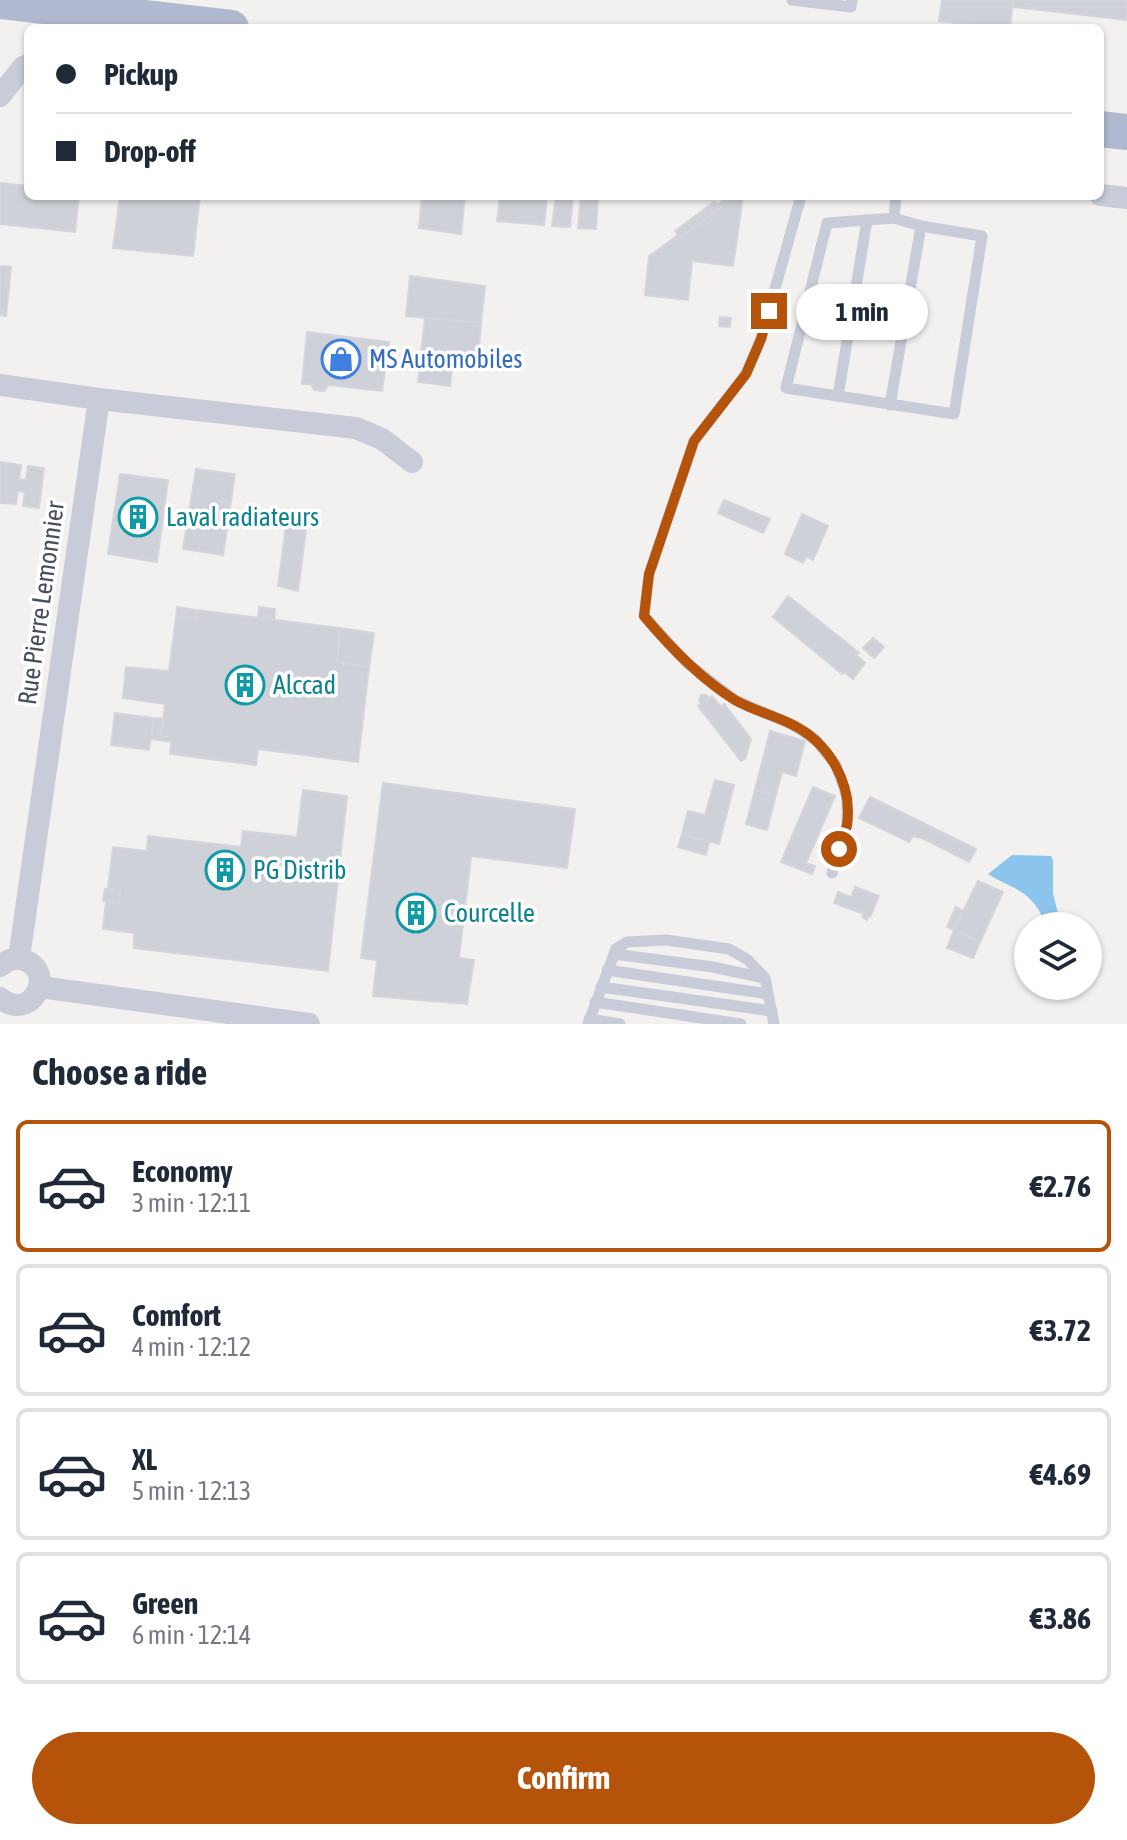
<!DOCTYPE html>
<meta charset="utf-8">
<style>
:root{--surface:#fff;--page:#f2f2f3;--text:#1f2937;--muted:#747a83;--line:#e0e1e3;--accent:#b45309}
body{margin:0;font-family:"Asap Condensed",sans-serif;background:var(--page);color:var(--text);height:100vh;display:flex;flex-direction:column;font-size:30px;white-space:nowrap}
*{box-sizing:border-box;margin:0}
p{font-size:26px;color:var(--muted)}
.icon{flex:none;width:44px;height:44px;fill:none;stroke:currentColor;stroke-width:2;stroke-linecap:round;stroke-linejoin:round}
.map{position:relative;height:1024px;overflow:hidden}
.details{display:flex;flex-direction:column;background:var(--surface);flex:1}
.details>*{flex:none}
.top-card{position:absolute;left:24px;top:24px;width:1080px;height:176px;border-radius:12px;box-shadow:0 2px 6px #0004;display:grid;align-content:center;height:176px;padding:0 32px;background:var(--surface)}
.buttons{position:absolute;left:1014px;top:912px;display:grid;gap:16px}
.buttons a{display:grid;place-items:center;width:88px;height:88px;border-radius:50%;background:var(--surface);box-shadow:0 2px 6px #0004;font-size:40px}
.end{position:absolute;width:36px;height:36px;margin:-18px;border:10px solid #b45309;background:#fff;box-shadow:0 0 0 4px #fff}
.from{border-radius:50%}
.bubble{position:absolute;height:56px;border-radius:28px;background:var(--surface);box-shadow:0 2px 6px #0004;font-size:26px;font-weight:700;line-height:56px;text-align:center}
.top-card b{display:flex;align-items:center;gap:28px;height:76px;font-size:30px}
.top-card b+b{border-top:2px solid var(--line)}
.top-card i{width:20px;height:20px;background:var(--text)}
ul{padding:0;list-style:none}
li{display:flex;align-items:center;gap:24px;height:132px;margin:0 16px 12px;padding:0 16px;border:4px solid var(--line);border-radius:12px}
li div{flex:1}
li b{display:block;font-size:30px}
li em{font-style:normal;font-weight:700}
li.current{border-color:var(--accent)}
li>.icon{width:72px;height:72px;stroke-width:1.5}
h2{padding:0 32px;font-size:36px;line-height:96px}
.primary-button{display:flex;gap:16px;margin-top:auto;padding:16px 32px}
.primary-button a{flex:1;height:92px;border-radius:48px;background:var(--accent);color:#fff;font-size:32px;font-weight:700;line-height:92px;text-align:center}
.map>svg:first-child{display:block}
.water{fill:#8bc5ed}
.building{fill:#cfd1d8;stroke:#d4d5dc;stroke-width:2}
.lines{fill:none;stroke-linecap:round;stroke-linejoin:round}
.service{stroke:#c7ccd8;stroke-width:11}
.minor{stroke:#c7ccd8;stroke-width:22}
.primary{stroke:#b0b9cf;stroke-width:36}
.route{stroke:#b45309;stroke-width:10}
.labels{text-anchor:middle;stroke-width:7;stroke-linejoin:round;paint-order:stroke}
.shop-label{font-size:26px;fill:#366cbe;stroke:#fff;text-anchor:start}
.culture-label{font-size:26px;fill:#0d838f;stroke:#fff;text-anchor:start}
.street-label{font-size:26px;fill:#484f5e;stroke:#fff}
</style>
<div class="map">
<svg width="1127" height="1024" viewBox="0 0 1127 1024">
<rect width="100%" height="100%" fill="#f3f1f0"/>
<path class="water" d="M1012,855l39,1 2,4v33l8,33h-14c-17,-38 -28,-33 -59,-52z"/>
<g class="building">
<path d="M942,0h71l-3,28 -71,-7z"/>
<path d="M1013,0h114v20l-114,-13z"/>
<path d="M0,183l28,3v10h51l-4,36 -75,-8z"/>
<path d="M120,196h80l-7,60 -80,-8z"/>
<path d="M422,196h43l-4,38 -42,-6z"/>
<path d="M500,196h47l-3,29 -47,-4z"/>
<path d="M556,196h17l-3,31 -18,-1z"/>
<path d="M581,196h17l-2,33 -18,-1z"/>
<path d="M729,196h6l-59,45 -3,-2 5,-5 -3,-3 39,-29 4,2z"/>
<path d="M735,196h8l-10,70 -41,-5 -4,39 -43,-5 4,-39 24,-17 3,2z"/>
<path d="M0,266l11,1 -5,49 -6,-1z"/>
<path d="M410,276l75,10 -4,37 -75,-7z"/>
<path d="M720,317l11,1 -1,9 -11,-1z"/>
<path d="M425,318l56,5 -4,47 -25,-3 -2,19 -32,-4z"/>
<path d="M307,332l82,10 -7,49 -54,-6 -3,6 -11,-1 -3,-6h-9z"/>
<path d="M0,462l21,3 -2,14 7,1 2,-14 16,2 -5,40 -16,-2 2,-14 -7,-1 -2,13 -16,-1z"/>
<path d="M196,469l39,5 -12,81 -40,-6z"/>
<path d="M120,474l48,6 -11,82 -49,-8z"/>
<path d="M724,500l46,19 -7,14 -45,-20z"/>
<path d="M288,511l20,3 -10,77 -20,-5z"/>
<path d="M802,514l26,12 -15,34 -7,-4 -3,7 -18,-9z"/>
<path d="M788,596l71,57 -3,2 9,8 -12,16 -9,-7 -2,2 -69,-57z"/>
<path d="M177,607l19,3 -1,10 -19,-2z"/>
<path d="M259,607l16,2 -1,11 -16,-2z"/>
<path d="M196,610l144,18 -3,34 32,5 -11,95 -100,-13 -2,16 -86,-11 2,-16 -11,-2 4,-32 -42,-6 3,-31 43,4 7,-53 19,2z"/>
<path d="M340,628l34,5 -5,34 -32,-5z"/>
<path d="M873,638l11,9 -10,11 -11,-10z"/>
<path d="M701,695h5l3,3 3,-2 9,11 3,-3 27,35 -6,20 -4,2 -43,-55 4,-3 -3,-2z"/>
<path d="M115,713l39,5 -5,32 -38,-5z"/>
<path d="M154,718l9,1 -2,17 11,2 -1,4 -20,-3z"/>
<path d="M770,731l35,10 -9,35 -14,-4 -6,23 -21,-5z"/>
<path d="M715,780l19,5 -15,59 -37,-10 6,-23 17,4z"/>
<path d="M383,783l192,26 -8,59 -96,-12 -12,102 15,2 -7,44 -94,-8 4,-36 -16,-2z"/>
<path d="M813,787l22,9 -29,67 9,3 -3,8 -31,-12z"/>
<path d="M303,790l44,6 -19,175 -194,-23v-15l-31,-4 3,-28 13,2 1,-13 -12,-1 5,-42 34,4 1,-15 93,11 2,-16 54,6z"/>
<path d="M755,790l21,5 -9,35 -21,-6z"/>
<path d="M870,797l106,52 -7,13 -47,-24 -9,-2 -4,6 -50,-24z"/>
<path d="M682,834l27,8 -3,13 -28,-8z"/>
<path d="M978,881l25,11 -23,50 -26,-12z"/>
<path d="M855,887l24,9 -9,21 -2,-1 -1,4 -5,-3 2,-3 -30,-11 4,-11 13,5z"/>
<path d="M105,889l15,1 -1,13 -16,-2z"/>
<path d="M956,907l7,4 -9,19 -7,-3z"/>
<path d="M954,930l26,12 -7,16 -26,-10z"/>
</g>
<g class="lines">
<g class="service">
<path d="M792,0l59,7 1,-7"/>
<path d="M801,196l-40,143 -15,35 -52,67 -45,133 -5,42 42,46 49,38 58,25 22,14 21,26 11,32v28l-15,48"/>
<path d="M894,218l-67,5 -41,165 168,26 28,-178 -61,-10"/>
<path d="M838,396l29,-176"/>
<path d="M890,405l31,-179 -27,-8 2,-22"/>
<path d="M614,954l99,13 51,11"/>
<path d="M607,970l161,24"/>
<path d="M601,987l171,24"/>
<path d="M595,1002l146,22"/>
<path d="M589,1019l31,5"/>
<path d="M588,1024l28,-75 11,-7 39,-2 63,9 19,11 17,18 9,46"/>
</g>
<g class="minor">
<path d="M0,96l23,-29 5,-2"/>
<path d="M1100,195l27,3"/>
<path d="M0,385l99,14 257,29 26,11 30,23"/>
<path d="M19,958l80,-559"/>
<path d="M0,966c8,-6 14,-9 24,-6 34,13 7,63 -24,38"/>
<path d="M40,987l269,37"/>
</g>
<g class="primary">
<path d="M0,1l231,27"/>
<path d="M1100,129l27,3"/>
</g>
</g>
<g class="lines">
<path class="route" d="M769,311l-8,28 -15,35 -52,67 -45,133 -5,42c25,30 57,63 91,84 17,10 38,15 56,24 38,18 62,60 56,101 -2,8 -5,17 -8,24"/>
</g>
<defs>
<symbol id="shop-ring" viewBox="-11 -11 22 22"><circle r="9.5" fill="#fff" stroke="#3f7fe0" stroke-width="1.5"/><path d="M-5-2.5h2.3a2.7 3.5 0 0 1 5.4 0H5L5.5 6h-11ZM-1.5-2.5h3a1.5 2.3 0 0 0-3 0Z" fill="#3f7fe0"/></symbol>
<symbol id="building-ring" viewBox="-11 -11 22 22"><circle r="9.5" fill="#fff" stroke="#0f9aa8" stroke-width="1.5"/><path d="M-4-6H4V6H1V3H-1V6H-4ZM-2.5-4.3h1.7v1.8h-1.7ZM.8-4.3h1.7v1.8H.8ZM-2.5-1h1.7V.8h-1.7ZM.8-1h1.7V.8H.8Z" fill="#0f9aa8"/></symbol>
</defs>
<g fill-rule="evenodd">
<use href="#shop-ring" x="319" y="337" width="44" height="44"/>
<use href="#building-ring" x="116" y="495" width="44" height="44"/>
<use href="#building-ring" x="223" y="663" width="44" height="44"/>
<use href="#building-ring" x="203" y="848" width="44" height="44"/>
<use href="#building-ring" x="394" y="891" width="44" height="44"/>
</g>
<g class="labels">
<g class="shop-label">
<text x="369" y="368">MS Automobiles</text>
</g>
<g class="culture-label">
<text x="166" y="526">Laval radiateurs</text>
<text x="273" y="694">Alccad</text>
<text x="253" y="879">PG Distrib</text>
<text x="444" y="922">Courcelle</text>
</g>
<g class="street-label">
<text transform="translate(41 603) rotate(-82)" y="9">Rue Pierre Lemonnier</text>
</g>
</g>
</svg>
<div class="buttons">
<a><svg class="icon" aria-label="layers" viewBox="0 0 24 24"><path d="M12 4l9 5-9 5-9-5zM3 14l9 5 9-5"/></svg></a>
</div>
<i class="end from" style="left:839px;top:849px"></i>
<i class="end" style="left:769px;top:311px"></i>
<div class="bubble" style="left:796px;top:284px;width:132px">1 min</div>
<div class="top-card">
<b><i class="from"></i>Pickup</b>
<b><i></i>Drop-off</b>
</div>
</div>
<section class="details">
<h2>Choose a ride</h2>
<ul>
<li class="current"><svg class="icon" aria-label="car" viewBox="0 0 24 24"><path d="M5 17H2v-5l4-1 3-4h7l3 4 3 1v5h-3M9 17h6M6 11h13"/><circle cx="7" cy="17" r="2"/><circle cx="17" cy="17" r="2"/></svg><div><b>Economy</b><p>3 min · 12:11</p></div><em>€2.76</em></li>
<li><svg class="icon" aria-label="car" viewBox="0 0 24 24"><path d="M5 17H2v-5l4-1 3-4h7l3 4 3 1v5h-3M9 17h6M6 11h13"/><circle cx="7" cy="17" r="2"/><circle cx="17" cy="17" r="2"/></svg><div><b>Comfort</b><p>4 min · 12:12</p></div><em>€3.72</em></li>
<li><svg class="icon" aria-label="car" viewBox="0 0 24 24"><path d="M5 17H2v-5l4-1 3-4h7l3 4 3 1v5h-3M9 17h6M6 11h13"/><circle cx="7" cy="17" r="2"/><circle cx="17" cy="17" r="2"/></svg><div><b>XL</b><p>5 min · 12:13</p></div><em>€4.69</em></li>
<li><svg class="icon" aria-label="car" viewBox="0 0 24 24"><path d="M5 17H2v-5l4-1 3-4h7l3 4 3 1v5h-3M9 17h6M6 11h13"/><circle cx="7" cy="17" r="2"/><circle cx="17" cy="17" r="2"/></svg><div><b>Green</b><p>6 min · 12:14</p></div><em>€3.86</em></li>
</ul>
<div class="primary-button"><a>Confirm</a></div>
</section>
